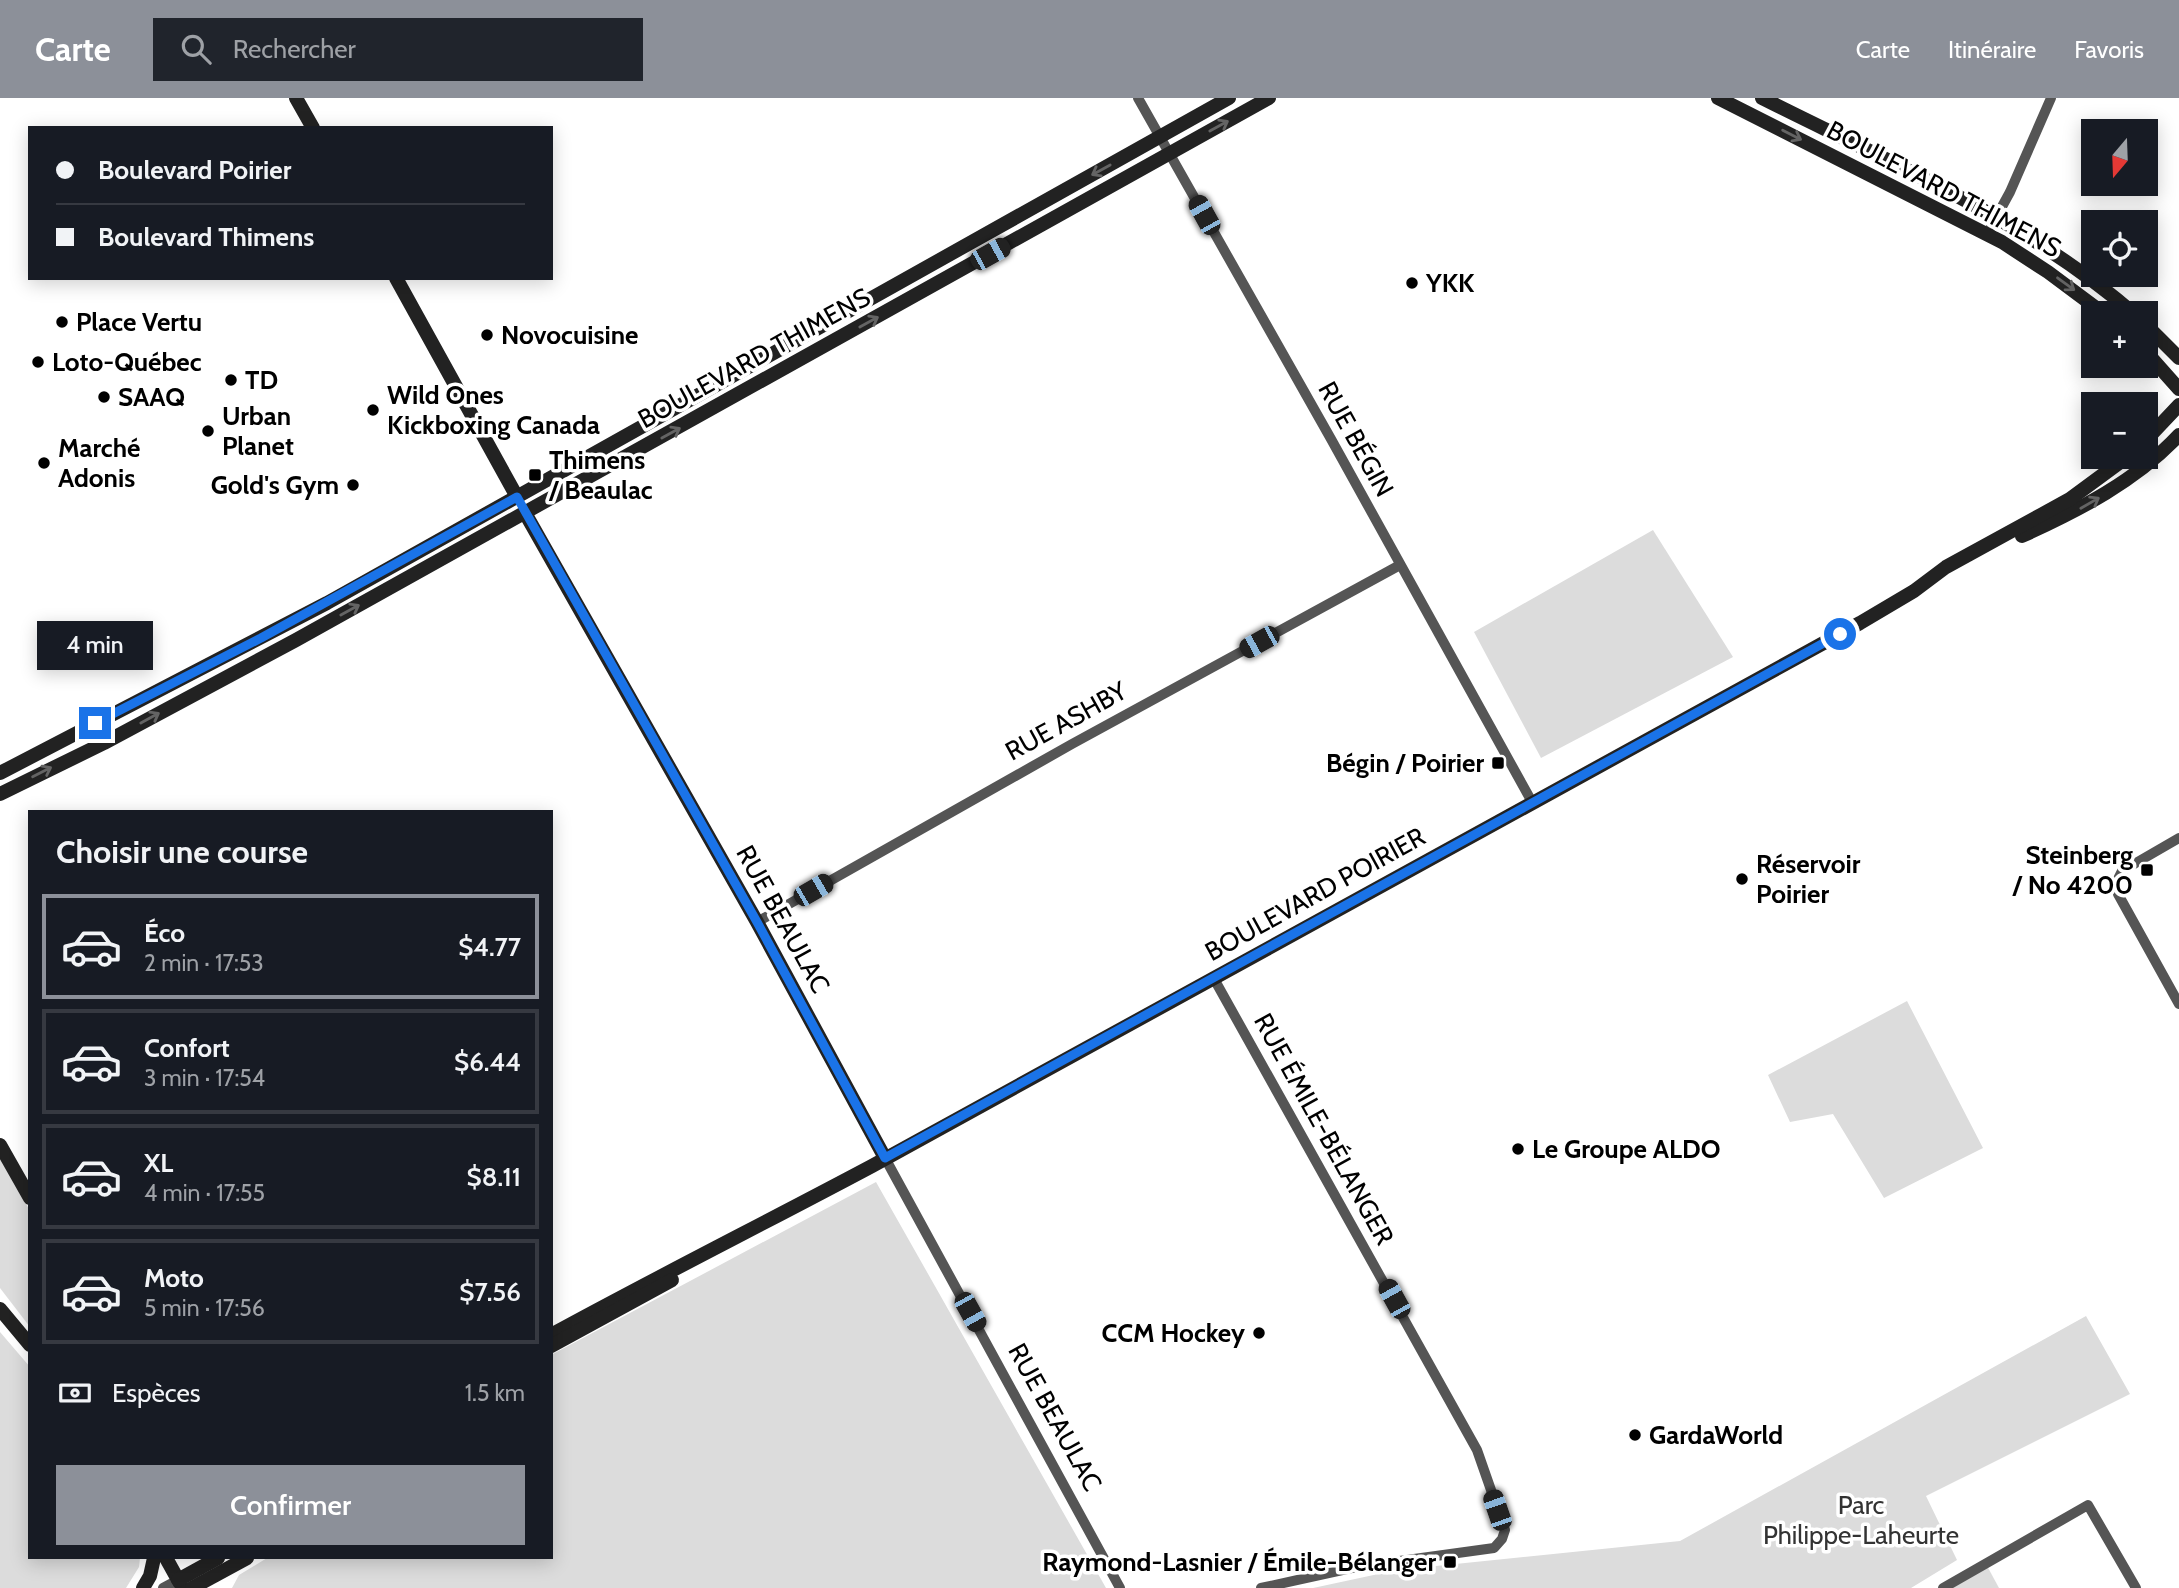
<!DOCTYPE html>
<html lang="fr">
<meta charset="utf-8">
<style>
:root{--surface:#171b24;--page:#20242c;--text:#f1f3f6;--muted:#9ea1a6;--line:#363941;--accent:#8c9099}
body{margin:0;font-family:Cabin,sans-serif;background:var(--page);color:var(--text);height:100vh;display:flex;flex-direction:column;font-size:26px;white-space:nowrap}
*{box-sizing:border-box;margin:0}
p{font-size:23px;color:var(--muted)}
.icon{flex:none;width:38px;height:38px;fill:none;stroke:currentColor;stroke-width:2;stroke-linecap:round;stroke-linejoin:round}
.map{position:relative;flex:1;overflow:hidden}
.drawer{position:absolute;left:28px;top:712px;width:525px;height:749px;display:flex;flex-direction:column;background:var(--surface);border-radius:0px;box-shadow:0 4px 18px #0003}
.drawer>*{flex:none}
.top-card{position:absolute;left:28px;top:28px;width:525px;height:154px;border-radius:0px;box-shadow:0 4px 18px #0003;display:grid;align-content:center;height:154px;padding:0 28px;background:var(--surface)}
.needle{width:46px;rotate:199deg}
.controls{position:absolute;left:2081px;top:21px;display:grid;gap:14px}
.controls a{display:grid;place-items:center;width:77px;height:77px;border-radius:0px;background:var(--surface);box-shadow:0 4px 18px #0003;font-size:35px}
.end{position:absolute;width:32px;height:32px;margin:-16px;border:9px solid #1a73e8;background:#fff;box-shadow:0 0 0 4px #fff}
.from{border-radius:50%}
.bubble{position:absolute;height:49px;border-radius:0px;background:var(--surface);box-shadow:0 4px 18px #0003;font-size:23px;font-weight:600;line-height:49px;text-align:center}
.car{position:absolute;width:21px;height:42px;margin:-21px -10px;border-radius:9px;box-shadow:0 0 5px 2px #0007;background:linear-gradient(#222 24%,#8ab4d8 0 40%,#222 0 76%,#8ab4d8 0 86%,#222 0)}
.top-card b{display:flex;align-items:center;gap:24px;height:66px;font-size:26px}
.top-card b+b{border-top:2px solid var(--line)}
.top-card i{width:18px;height:18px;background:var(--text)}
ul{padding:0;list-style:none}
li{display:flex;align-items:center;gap:21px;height:105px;margin:0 14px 10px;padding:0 14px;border:4px solid var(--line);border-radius:0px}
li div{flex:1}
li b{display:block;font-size:26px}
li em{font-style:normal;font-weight:600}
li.active{border-color:var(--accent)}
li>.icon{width:63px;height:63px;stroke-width:1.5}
h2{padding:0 28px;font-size:32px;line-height:84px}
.pay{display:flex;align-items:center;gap:18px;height:77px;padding:0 28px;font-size:26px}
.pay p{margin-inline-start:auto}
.action{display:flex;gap:14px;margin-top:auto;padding:14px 28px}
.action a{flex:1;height:80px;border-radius:0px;background:var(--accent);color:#fff;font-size:28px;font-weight:600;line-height:80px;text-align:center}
header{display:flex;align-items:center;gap:42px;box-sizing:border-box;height:98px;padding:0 35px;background:var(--accent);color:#fff}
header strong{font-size:33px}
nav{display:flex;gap:38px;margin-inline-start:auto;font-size:24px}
.search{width:490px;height:63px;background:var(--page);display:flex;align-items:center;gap:18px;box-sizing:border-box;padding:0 24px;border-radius:0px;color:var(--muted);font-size:26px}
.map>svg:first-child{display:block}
.green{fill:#dcdcdc}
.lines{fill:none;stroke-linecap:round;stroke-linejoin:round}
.street{stroke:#555;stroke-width:10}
.secondary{stroke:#222;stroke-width:14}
.oneway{stroke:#646464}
.route{stroke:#1a73e8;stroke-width:9}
.poi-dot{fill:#000;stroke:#fff;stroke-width:2.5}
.labels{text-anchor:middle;stroke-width:7;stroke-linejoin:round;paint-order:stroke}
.street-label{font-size:26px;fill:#000;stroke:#fff}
.poi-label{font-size:26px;font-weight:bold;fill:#000;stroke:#fff;text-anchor:start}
.park-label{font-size:26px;fill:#333;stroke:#fff}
</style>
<header>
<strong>Carte</strong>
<div class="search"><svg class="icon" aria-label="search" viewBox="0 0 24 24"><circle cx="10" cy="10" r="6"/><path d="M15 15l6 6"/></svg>Rechercher</div>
<nav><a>Carte</a><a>Itinéraire</a><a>Favoris</a></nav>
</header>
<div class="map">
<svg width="2179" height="1490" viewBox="0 0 2179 1490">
<rect width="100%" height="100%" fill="#fff"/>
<g class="green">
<path d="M1653,432l80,127 -192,101 -67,-126z"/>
<path d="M1907,903l76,147 -99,50 -51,-84 -43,8 -22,-47z"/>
<path d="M0,1060l30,53v116l-30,-39z"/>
<path d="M876,1084l230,406h-874l7,-13 28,-17h284v-203z"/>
<path d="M2086,1218l44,78 -204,102 31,64 -46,28h-598l84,-18 283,-29z"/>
<path d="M0,1234l30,35v191h110l-1,9 -13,21h-126z"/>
<path d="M1986,1466l13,24h-51z"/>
</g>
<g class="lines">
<g class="street">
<path d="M1138,0l193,341 201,363"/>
<path d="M1987,136l23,-42 41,-94"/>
<path d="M2179,740l-57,33 -5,10 1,13 61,110"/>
<path d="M757,824l315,-178 328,-179"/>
<path d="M1213,879l264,473 28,80 -3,9 -8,9 -138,19 -95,21"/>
<path d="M885,1060l235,430"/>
<path d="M163,1490l15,-8"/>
<path d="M1943,1490l145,-83 48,83"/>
</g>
<g class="secondary">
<path d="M296,0l17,30"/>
<path d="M1718,0l284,144 46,30 55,41"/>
<path d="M1762,0c127,64 262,121 371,215"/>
<path d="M396,180l121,219"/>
<path d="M2146,227l33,33"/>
<path d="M2146,254l33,37"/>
<path d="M2146,342l33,-35"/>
<path d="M525,415l232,409 128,236"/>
<path d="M2022,438c57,-26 114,-55 157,-101"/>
<path d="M0,675l327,-170 902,-505"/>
<path d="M0,696l104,-51 192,-103 973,-542"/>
<path d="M0,1047l30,53"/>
<path d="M0,1211l30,36"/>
<path d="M551,1237c106,-58 214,-112 321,-169l988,-543 54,-32 32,-24 124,-68 57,-42"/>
<path d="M551,1248l121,-66"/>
<path d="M166,1460l16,29"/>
<path d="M178,1482l40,-22"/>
<path d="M143,1490l7,-12 4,-18"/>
<path d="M192,1490l55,-30"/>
</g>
</g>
<defs><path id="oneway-shaft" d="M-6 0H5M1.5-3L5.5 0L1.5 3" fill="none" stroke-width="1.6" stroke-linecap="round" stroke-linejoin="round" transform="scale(1.75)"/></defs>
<g class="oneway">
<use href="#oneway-shaft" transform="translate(1219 28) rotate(-29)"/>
<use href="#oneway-shaft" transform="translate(1792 37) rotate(27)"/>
<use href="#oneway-shaft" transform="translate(1101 72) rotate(151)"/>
<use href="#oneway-shaft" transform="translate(2066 186) rotate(36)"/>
<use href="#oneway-shaft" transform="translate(869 224) rotate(-29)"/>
<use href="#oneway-shaft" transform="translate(671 335) rotate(-29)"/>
<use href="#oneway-shaft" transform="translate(2090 405) rotate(-30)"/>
<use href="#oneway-shaft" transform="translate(350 512) rotate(-29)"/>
<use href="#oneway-shaft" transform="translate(150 620) rotate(-29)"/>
<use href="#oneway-shaft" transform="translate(42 674) rotate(-27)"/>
</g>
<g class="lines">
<path class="route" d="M95,625l166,-85 256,-141 240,425 128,236 955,-524"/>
</g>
<g class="poi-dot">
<circle cx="1412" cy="185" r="7"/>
<circle cx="62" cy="224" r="7"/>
<circle cx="487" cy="237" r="7"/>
<circle cx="38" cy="264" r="7"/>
<circle cx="231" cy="282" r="7"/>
<circle cx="104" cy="299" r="7"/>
<circle cx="373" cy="312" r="7"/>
<circle cx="208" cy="333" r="7"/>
<circle cx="44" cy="365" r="7"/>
<rect x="528" y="370" width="14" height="14" rx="3.5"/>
<circle cx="353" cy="387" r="7"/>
<rect x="1491" y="658" width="14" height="14" rx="3.5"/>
<rect x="2140" y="765" width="14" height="14" rx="3.5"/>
<circle cx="1742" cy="781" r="7"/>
<circle cx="1518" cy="1051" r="7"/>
<circle cx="1259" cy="1235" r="7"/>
<circle cx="1635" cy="1337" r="7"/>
<rect x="1443" y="1457" width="14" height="14" rx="3.5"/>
</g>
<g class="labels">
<g class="street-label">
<text transform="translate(1944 91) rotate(28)" y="9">BOULEVARD THIMENS</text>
<text transform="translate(754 260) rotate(-29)" y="9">BOULEVARD THIMENS</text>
<text transform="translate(1356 341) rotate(61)" y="9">RUE BÉGIN</text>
<text transform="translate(1066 623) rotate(-29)" y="9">RUE ASHBY</text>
<text transform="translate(1315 796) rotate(-29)" y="9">BOULEVARD POIRIER</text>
<text transform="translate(783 821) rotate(61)" y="9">RUE BEAULAC</text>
<text transform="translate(1324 1031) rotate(61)" y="9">RUE ÉMILE-BÉLANGER</text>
<text transform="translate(1055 1319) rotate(61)" y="9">RUE BEAULAC</text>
</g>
<g class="poi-label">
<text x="1426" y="194">YKK</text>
<text x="76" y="233">Place Vertu</text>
<text x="501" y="246">Novocuisine</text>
<text x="52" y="273">Loto-Québec</text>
<text x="245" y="291">TD</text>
<text x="387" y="306">Wild Ones<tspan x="387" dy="30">Kickboxing Canada</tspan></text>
<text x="118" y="308">SAAQ</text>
<text x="222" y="327">Urban<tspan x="222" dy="30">Planet</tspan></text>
<text x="58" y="359">Marché<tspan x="58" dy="30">Adonis</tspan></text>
<text x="549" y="371">Thimens<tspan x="549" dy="30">/ Beaulac</tspan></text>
<text x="339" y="396" text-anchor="end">Gold's Gym</text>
<text x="1484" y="674" text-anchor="end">Bégin / Poirier</text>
<text x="2133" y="766" text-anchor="end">Steinberg<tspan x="2133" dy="30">/ No 4200</tspan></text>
<text x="1756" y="775">Réservoir<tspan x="1756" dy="30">Poirier</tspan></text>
<text x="1532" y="1060">Le Groupe ALDO</text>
<text x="1245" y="1244" text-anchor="end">CCM Hockey</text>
<text x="1649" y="1346">GardaWorld</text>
<text x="1436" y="1473" text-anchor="end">Raymond-Lasnier / Émile-Bélanger</text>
</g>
<g class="park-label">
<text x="1861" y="1416">Parc<tspan x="1861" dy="30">Philippe-Laheurte</tspan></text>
</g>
</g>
</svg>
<div class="controls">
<a><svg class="needle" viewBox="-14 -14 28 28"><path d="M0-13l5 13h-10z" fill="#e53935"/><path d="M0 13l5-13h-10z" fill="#9ea1a6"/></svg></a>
<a><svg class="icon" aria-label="locate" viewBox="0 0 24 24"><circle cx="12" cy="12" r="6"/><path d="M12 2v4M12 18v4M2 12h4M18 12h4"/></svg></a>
<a>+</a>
<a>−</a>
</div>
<i class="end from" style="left:1840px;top:536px"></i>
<i class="end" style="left:95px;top:625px"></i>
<div class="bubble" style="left:37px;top:523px;width:116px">4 min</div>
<i class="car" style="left:1204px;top:117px;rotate:331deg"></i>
<i class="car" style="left:990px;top:156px;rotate:61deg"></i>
<i class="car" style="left:1259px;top:544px;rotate:241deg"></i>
<i class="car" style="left:813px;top:792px;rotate:60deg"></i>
<i class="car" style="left:1394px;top:1201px;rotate:331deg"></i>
<i class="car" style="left:970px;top:1214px;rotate:151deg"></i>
<i class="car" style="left:1497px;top:1412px;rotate:341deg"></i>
<div class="top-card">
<b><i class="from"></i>Boulevard Poirier</b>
<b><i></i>Boulevard Thimens</b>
</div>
<section class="drawer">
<h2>Choisir une course</h2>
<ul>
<li class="active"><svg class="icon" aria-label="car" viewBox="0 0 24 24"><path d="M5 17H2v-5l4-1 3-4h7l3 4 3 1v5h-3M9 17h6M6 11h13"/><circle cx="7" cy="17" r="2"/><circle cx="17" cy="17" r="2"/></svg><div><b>Éco</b><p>2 min · 17:53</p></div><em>$4.77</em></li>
<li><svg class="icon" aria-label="car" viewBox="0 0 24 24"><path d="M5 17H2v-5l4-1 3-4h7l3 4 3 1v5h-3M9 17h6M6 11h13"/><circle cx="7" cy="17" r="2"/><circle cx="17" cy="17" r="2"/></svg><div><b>Confort</b><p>3 min · 17:54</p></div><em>$6.44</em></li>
<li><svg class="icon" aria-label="car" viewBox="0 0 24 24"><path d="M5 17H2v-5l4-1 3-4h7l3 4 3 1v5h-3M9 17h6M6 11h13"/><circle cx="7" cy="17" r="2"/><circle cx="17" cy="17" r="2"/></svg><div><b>XL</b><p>4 min · 17:55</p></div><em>$8.11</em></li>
<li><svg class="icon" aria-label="car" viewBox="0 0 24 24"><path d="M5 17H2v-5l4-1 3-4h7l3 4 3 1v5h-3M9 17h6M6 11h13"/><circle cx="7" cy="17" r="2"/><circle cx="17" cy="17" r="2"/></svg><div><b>Moto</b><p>5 min · 17:56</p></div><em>$7.56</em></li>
</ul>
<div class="pay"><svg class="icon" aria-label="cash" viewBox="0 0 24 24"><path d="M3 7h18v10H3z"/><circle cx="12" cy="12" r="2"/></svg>Espèces<p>1.5 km</p></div>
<div class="action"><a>Confirmer</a></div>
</section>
</div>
